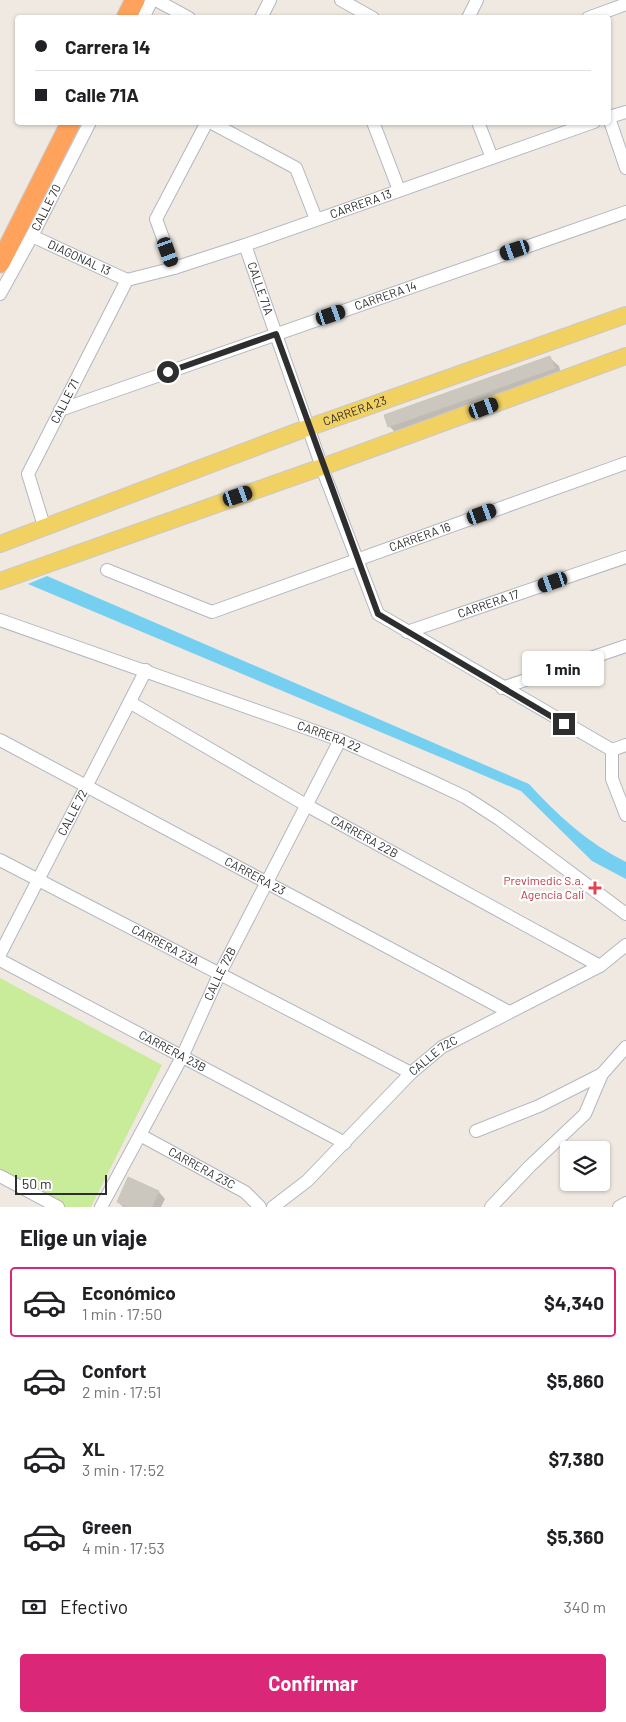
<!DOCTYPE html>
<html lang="es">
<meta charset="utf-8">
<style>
:root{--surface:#fff;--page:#f2f2f2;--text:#202124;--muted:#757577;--line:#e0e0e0;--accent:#db2777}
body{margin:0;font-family:Barlow,sans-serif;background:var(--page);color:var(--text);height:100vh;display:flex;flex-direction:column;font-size:19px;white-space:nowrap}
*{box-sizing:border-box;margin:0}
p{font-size:16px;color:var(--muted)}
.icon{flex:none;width:28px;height:28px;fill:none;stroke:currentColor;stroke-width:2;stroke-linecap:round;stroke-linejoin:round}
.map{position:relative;height:1207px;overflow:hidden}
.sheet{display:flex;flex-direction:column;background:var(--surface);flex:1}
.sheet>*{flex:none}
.guide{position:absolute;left:15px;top:15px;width:596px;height:110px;border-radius:5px;box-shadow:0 1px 4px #0004;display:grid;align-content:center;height:110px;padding:0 20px;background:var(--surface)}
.controls{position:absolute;left:560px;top:1141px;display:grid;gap:10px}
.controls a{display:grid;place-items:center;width:50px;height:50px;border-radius:5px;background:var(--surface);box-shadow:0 1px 4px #0004;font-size:25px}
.scale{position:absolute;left:15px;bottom:12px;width:92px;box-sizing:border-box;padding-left:5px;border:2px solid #2e2e2e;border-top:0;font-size:14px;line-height:18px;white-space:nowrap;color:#2e2e2e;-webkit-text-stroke:4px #fff;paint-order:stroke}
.end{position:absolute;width:22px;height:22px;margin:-11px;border:6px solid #2e2e2e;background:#fff;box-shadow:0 0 0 2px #fff}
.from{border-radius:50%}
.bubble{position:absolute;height:35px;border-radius:5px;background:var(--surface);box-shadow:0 1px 4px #0004;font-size:16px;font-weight:700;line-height:35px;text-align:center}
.car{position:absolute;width:15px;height:30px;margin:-15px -8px;border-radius:6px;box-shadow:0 0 4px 1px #0007;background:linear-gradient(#222 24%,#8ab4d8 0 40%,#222 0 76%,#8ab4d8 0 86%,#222 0)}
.guide b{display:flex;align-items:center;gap:18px;height:48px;font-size:19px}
.guide b+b{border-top:1px solid var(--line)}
.guide i{width:12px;height:12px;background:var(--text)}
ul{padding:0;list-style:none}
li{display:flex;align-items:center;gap:15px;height:70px;margin:0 10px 8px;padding:0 10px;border:2px solid transparent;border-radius:5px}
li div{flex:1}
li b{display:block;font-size:19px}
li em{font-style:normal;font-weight:700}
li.on{border-color:var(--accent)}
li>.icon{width:45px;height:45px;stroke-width:1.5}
h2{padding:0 20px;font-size:22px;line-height:60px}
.pay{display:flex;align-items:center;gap:12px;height:55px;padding:0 20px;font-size:19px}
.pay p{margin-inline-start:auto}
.button{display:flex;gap:10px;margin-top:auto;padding:10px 20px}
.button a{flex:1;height:58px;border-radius:5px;background:var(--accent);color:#fff;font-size:20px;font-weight:700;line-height:58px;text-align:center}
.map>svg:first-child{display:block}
.pitch{fill:#c9ec9a}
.water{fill:#75cff0}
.shadow{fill:#0003}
.building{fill:#cbc7bf;stroke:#cbc5ba}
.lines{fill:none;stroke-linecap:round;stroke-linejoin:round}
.minor-casing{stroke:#b4b7c1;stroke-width:14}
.major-casing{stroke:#c9c9c9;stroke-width:18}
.highway-casing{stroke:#c9c9c9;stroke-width:21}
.minor{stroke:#fff;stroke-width:12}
.major{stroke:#f2d163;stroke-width:16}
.highway{stroke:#ffa35c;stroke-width:19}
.route{stroke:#2e2e2e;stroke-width:6}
.health-dot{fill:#e0444e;stroke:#fff;stroke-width:2}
.labels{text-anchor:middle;stroke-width:4.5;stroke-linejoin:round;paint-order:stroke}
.street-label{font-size:12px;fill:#2e2e2e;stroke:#fff}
.health-label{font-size:12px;fill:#be3a42;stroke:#fff;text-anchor:end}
</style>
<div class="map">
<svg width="626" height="1207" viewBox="0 0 626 1207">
<rect width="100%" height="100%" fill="#efe9e1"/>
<path class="pitch" d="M0,978l162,87 -71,142h-25l-66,-35z"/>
<path class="water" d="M47,576l482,208c28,31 59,59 97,78v17l-34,-18 -71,-70 -493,-207z"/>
<g class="shadow">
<path d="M550,358l9,8 3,11 -164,58 -9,-9z"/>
<path d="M129,1179l30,13 6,7 -4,8h-38l-5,-5z"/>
</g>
<g class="building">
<path d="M550,356l5,12 -167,59 -4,-12z"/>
<path d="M128,1177l31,14 -7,16h-25l-10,-5z"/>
</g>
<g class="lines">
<defs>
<g id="minor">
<path d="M156,0l33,18"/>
<path d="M341,0l32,18"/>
<path d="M143,18l9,-18"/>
<path d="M261,18l9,-18"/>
<path d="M468,18l9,-18"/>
<path d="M588,18l38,-14"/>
<path d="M609,117l17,-5"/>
<path d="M609,118l17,50"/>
<path d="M210,122l86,46 20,51"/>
<path d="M373,122l26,68"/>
<path d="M478,122l14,36"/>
<path id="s1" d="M32,236l95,44"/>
<path id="s2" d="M245,245l79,228 54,141 234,136"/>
<path d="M174,268l-18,-49 51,-97"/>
<path id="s3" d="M127,280l47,-12 71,-23 349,-123"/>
<path id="s4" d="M0,294l32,-58 58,-114"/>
<path id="s5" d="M60,410l566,-198"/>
<path id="s6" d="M44,526l-16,-52 99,-194"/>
<path id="s7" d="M107,570l105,42 414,-149"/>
<path id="s8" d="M0,620l340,120 89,40 36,17 34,22 127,95"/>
<path id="s9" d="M407,632l219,-75"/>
<path d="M502,688l124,-42"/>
<path id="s10" d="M131,703l175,102 294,161"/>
<path id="s11" d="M0,740l509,272"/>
<path d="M612,750v29l14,36"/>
<path d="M612,750l14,-5"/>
<path id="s12" d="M0,860l411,213"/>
<path id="s13" d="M0,954l146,-284"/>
<path id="s14" d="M0,960l345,183"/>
<path d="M476,1131l63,-25 63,-32"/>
<path id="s15" d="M140,1135l105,57 15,15"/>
<path d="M0,1176l58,31"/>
<path id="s16" d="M101,1207l81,-150 37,-82 121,-235"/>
<path id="s17" d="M273,1207l34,-26 104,-108 31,-26 158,-81 26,-21"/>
<path d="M491,1207l39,-41 55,-52 17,-40 24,-27"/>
<path d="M619,1207l7,-4"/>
</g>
<g id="major">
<path id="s18" d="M0,544l296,-112 330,-117"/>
<path d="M0,581l322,-114 304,-111"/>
</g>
<g id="highway">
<path d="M126,18l9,-18"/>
<path d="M0,263l71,-141"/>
</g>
</defs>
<use href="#minor" class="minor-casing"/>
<use href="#major" class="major-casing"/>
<use href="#highway" class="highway-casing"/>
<use href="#minor" class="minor"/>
<use href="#major" class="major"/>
<use href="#highway" class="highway"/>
</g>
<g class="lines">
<path class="route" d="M168,372l108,-38 102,280 186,110"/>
</g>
<path class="health-dot" d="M592.5 880.5h5v5h5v5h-5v5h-5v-5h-5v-5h5z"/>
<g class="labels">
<g class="street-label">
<text dy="4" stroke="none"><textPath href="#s3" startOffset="246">CARRERA 13</textPath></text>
<text dy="4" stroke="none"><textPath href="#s4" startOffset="98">CALLE 70</textPath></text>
<text dy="4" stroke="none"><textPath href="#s1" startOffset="52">DIAGONAL 13</textPath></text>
<text dy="4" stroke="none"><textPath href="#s2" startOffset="46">CALLE 71A</textPath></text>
<text dy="4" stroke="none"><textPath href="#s5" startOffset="345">CARRERA 14</textPath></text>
<text dy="4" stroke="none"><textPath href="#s6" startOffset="136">CALLE 71</textPath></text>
<text dy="4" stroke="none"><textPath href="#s18" startOffset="379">CARRERA 23</textPath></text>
<text dy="4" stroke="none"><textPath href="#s7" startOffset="334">CARRERA 16</textPath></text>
<text dy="4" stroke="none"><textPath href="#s9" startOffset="86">CARRERA 17</textPath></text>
<text dy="4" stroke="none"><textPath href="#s8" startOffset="349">CARRERA 22</textPath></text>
<text dy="4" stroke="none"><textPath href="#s13" startOffset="159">CALLE 72</textPath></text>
<text dy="4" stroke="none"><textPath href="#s10" startOffset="269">CARRERA 22B</textPath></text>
<text dy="4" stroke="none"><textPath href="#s11" startOffset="289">CARRERA 23</textPath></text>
<text dy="4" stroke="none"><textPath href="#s12" startOffset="186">CARRERA 23A</textPath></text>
<text dy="4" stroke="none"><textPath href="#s16" startOffset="262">CALLE 72B</textPath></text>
<text dy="4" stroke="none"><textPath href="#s14" startOffset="195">CARRERA 23B</textPath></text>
<text dy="4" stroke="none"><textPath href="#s17" startOffset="221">CALLE 72C</textPath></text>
<text dy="4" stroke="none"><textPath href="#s15" startOffset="70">CARRERA 23C</textPath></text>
</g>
<g class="health-label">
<text x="584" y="885">Previmedic S.a.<tspan x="584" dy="14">Agencia Cali</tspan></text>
</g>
</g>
</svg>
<div class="controls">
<a><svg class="icon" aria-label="layers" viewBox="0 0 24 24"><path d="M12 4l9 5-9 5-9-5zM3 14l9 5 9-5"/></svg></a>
</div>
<div class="scale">50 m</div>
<i class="end from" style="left:168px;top:372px"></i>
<i class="end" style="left:564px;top:724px"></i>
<div class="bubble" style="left:522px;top:651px;width:82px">1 min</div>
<i class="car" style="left:515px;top:250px;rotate:251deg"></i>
<i class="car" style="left:168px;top:252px;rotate:160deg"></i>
<i class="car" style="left:331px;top:315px;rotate:71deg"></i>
<i class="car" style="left:484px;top:408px;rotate:70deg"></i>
<i class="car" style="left:238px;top:496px;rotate:71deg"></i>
<i class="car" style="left:482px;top:514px;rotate:70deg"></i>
<i class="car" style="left:553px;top:582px;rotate:251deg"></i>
<div class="guide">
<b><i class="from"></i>Carrera 14</b>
<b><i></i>Calle 71A</b>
</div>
</div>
<section class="sheet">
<h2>Elige un viaje</h2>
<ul>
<li class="on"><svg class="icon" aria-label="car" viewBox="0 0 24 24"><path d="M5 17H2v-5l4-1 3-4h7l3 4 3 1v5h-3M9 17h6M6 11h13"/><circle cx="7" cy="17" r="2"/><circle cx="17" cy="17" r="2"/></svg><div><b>Económico</b><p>1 min · 17:50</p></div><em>$4,340</em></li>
<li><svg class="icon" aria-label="car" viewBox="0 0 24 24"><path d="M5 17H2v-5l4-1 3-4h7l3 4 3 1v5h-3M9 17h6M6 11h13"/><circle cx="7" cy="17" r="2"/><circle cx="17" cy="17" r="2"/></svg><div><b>Confort</b><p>2 min · 17:51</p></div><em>$5,860</em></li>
<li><svg class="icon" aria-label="car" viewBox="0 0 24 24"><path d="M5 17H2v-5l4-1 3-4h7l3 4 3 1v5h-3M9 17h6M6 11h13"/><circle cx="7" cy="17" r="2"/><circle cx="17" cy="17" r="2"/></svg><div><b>XL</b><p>3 min · 17:52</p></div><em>$7,380</em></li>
<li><svg class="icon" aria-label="car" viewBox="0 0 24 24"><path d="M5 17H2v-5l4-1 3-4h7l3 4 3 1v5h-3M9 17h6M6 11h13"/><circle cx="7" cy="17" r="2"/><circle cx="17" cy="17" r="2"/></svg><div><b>Green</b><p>4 min · 17:53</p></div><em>$5,360</em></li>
</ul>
<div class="pay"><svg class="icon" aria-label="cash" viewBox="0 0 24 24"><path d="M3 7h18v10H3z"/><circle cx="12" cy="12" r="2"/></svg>Efectivo<p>340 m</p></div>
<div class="button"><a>Confirmar</a></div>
</section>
